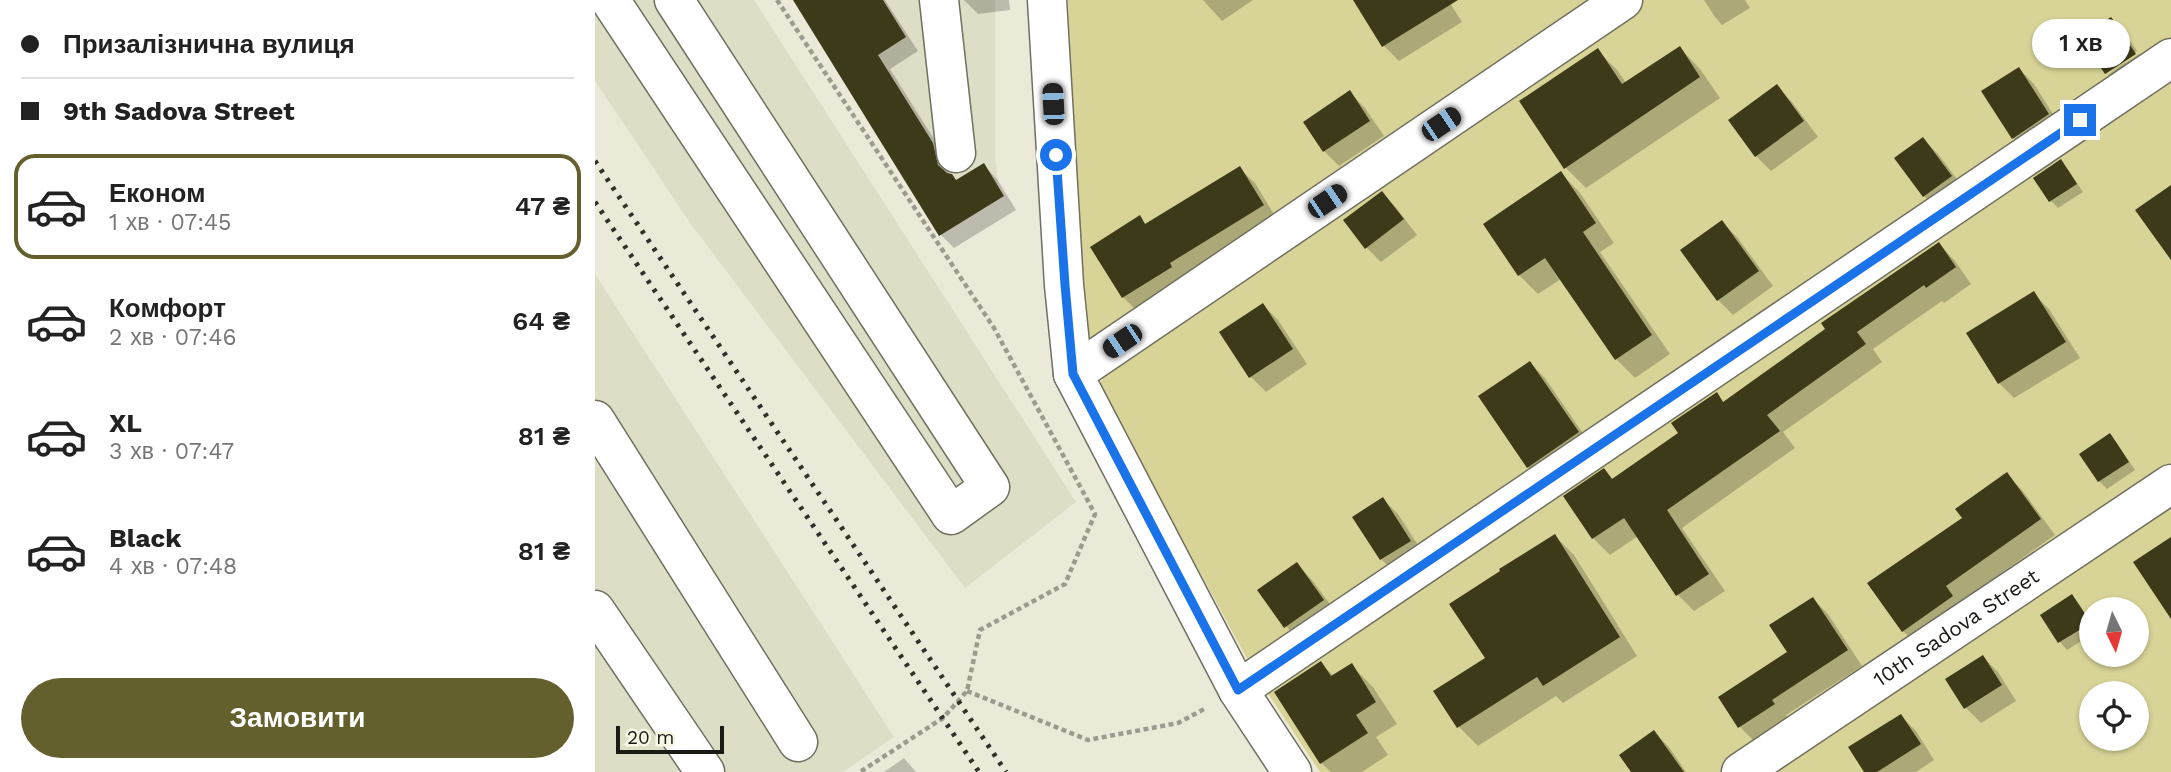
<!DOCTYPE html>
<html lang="uk">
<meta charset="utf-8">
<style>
:root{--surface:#fff;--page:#f2f2f2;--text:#222;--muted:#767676;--line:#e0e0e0;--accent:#64602d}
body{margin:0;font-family:"Work Sans",sans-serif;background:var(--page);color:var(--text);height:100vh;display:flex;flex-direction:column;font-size:26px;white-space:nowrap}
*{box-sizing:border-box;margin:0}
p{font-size:23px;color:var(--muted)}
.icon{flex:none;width:38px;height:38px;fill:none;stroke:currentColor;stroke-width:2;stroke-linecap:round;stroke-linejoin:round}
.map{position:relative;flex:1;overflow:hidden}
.side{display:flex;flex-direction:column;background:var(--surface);width:595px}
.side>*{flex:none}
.hud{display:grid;align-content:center;height:154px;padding:0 21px;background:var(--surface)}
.needle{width:46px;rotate:175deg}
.fabs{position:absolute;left:1484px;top:597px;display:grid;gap:14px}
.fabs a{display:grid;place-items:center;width:70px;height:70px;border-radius:50%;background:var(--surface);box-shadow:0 2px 5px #0004;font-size:35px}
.scale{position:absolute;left:21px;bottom:18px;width:108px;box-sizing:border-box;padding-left:7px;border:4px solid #1b1b15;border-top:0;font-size:19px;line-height:24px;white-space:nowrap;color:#1b1b15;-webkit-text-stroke:5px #f8f7e6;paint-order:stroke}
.end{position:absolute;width:32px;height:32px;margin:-16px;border:9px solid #1a73e8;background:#fff;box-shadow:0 0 0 4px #fff}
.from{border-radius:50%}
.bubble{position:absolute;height:49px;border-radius:24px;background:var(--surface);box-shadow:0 2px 5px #0004;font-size:23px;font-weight:600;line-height:49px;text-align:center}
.car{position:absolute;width:21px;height:42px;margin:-21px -10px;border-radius:9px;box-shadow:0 0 5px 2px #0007;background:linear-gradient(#222 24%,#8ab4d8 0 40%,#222 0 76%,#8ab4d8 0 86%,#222 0)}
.hud b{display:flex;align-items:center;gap:24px;height:66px;font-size:26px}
.hud b+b{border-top:2px solid var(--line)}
.hud i{width:18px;height:18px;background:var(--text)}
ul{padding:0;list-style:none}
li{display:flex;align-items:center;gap:21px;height:105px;margin:0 14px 10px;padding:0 7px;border:4px solid transparent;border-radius:21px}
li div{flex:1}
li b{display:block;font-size:26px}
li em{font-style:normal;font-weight:600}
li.current{border-color:var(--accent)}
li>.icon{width:63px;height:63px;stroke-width:1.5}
.action{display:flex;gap:14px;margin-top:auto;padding:14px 21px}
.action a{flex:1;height:80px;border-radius:42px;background:var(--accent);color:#fff;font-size:28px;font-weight:600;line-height:80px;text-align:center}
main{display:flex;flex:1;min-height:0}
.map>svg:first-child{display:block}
.built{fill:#deddc5}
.green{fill:#d8d497;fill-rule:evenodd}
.shadow{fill:#0003}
.building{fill:#3c3a19}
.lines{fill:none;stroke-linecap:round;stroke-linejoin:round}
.minor-casing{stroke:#706f60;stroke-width:41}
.path{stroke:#9c9b8f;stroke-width:4.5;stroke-dasharray:5 3.5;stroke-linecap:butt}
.minor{stroke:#fff;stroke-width:38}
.rail{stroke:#31312a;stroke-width:5;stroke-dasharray:3.5 7;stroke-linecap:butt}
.route{stroke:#1a73e8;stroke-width:9}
.labels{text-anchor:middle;stroke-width:7;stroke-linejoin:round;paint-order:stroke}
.street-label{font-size:21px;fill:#1b1b15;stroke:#f8f7e6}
</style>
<main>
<section class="side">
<div class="hud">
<b><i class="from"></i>Призалізнична вулиця</b>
<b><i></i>9th Sadova Street</b>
</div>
<ul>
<li class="current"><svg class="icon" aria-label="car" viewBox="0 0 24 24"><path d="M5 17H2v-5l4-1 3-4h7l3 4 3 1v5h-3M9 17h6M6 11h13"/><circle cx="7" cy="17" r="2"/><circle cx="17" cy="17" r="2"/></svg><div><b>Економ</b><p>1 хв · 07:45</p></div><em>47 ₴</em></li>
<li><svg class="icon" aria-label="car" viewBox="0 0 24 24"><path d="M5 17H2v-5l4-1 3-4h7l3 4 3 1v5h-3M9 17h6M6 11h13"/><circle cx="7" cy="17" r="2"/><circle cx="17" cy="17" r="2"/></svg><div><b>Комфорт</b><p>2 хв · 07:46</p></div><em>64 ₴</em></li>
<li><svg class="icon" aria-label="car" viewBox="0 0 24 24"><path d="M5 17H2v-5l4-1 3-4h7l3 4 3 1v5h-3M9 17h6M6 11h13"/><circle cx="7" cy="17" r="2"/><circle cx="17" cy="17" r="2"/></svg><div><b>XL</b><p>3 хв · 07:47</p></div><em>81 ₴</em></li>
<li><svg class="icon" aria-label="car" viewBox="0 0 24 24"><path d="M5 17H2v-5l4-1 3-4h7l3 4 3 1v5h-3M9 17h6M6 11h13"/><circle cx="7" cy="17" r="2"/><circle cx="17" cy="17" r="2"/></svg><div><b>Black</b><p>4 хв · 07:48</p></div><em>81 ₴</em></li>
</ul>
<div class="action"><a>Замовити</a></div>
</section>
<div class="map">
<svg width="1576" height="772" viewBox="0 0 1576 772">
<rect width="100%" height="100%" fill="#ebead9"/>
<g class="built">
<path d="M0,0h159l322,502 -111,86 -272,-361 -98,-146z"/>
<path d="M198,0h202v156l5,42 -61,38z"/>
<path d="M0,274l299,463 -51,35h-248z"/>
</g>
<path class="green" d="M473,0h1103v772h-851l-63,-95 -158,-290 7,-17 -26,-47zM1496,609h46v45h-46zM1496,693h46v45h-46z"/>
<g class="shadow">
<path d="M200,0h90l33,51 -28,18 56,89 3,17 8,7 26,-17 14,14 19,31 -62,38 -13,-13z"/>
<path d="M369,0h45l1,10 -32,4z"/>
<path d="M608,0h50l-31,21z"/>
<path d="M761,0h92l14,22 -63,39 -15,-15z"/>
<path d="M1109,0h41l5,8 -28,17 -7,-8z"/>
<path d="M1516,20l15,15 11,16 -30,20v3l-24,-36z"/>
<path d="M1085,48l20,21 20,29 -134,90 -21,-21 33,-116 20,20 8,12z"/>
<path d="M1544,54l11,15 -28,19 -14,-13z"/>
<path d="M1424,69l15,15 29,46 -35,23 -15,-15 -29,-47z"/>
<path d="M1182,87l15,15 26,35 -47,34 -15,-15z"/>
<path d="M755,93l15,15 19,28 -45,30 -15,-15z"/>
<path d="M1328,139l15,15 28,37 -27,20 -15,-15z"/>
<path d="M1465,161l8,8 15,23 -25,16 -7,-7z"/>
<path d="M644,168l16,15 23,38 -140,91 -15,-15 16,-79 8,7z"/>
<path d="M966,173l19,20 34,50 -14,9 70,102 -35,24 -19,-19 -55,-80 -23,15 -19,-19z"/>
<path d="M787,193l15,16 20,26 -36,27 -15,-15z"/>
<path d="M1127,222l15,15 36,49 -40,29 -15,-15z"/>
<path d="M1344,244l16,17 16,23 -27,19 -2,-2 -69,48 9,13 -99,70 12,16 -113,80 43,63 -31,20 -16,-16 -40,-59 -28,19 -17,-17 -28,-41 39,-26 10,9 66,-47 36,-38 9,8 102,-74z"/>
<path d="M1439,294l15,15 31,49 -66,40 -15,-15z"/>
<path d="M668,305l15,15 29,44 -41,28 -15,-15 -30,-44z"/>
<path d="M935,363l15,15 48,70 -49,34 -16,-15z"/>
<path d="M1515,436l7,7 18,27 -28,19 -8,-8 -18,-26z"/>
<path d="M1412,475l15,15 33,45 -95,67 -42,44 -15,-15 61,-112z"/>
<path d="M788,499l15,15 27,42 -29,18 -15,-15z"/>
<path d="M960,536l19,19 63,101 -74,47 -7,-7 -78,50 -19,-19 -24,-36 52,-33z"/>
<path d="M702,564l15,16 26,35 -37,27 -15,-16z"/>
<path d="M1477,596l7,8 12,19v12l-24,15 -7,-8 -18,-26z"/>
<path d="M1218,599l15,15 34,52 -76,49 3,5 -34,22 -15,-15 -19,-30 68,-44z"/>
<path d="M1388,657l15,15 18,29 -35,22 -15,-15 -18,-28z"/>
<path d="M725,663l14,13 17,-11 22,22 24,37 -21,13 12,18 -26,17h-31l-10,-9z"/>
<path d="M1306,716l15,15 18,29 -18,12h-50z"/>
<path d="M1059,732l15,15 17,25h-52z"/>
<path d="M309,758l12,14h-32z"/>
</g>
<g class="building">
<path d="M198,0h90l23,37 -28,18 55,88 5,22 9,8 5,1 4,6 28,-17 20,33 -65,40z"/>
<path d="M758,0h105l-76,47z"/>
<path d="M1516,17l25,37 -31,20 -25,-37z"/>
<path d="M1085,46l20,31 -136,92 -45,-68 79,-53 24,36z"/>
<path d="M1424,67l30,47 -37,25 -31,-48z"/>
<path d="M1182,84l27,37 -49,36 -27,-37z"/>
<path d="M755,90l20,31 -47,31 -20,-30z"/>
<path d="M1328,137l29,39 -29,21 -29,-39z"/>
<path d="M1466,159l16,25 -28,18 -16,-24z"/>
<path d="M645,166l24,39 -94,58 2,4 -50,31 -32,-51 50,-32 5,9z"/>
<path d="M966,171l35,52 -13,9 69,103 -37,25 -70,-102 -27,18 -35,-52z"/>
<path d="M1576,185v75l-36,-50z"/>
<path d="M787,191l22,28 -39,30 -22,-29z"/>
<path d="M1127,220l37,51 -42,30 -37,-51z"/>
<path d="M1344,242l17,25 -30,21 -2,-3 -67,47 9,12 -99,71 13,16 -113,79 42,64 -33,22 -52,-78 -32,21 -29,-43 41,-28 8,11 66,-46 -7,-10 46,-31 6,10 102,-73 -4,-6z"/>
<path d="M1439,291l32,51 -68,42 -32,-51z"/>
<path d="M668,303l30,46 -44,29 -30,-46z"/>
<path d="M935,361l49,71 -52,36 -49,-72z"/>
<path d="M1515,433l19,29 -31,20 -19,-28z"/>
<path d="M1412,472l34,47 -95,67 7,10 -51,36 -35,-49 95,-65 -7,-9z"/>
<path d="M788,497l28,44 -31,19 -28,-43z"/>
<path d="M960,534l65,103 -77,49 -6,-9 -80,51 -24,-37 52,-33 -36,-54 51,-33 -1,-2z"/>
<path d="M1576,537v82l-38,-57z"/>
<path d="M702,562l27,38 -40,28 -27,-38z"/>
<path d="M1477,594l19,29 -33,20 -18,-28z"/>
<path d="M1218,597l35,53 -76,50 3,4 -37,24 -20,-31 69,-45 -18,-27z"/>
<path d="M1388,655l19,30 -38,24 -19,-30z"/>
<path d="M726,661l10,15 21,-13 24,39 -20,13 12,18 -48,31 -46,-72z"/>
<path d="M1306,714l20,30 -44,28h-13l-16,-25z"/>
<path d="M1059,730l30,42h-53l-12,-17z"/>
</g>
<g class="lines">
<defs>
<g id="minor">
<path d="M15,0l341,515 39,-28 -316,-487"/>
<path d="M344,0l17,153"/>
<path d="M452,0l17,285 9,89 165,316 54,82"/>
<path d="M478,374l550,-374"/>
<path d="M0,420l203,322"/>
<path d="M0,610l110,162"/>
<path d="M643,690l933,-632"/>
<path id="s1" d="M1146,772l430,-288"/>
</g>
</defs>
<use href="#minor" class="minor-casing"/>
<g class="path">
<path d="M182,0l217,328 101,186 -30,70 -85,46 -13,61 -24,27 -83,54"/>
<path d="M372,691l121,49 90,-17 28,-15"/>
</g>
<use href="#minor" class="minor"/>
<g class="rail">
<path d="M0,161l411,611"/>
<path d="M0,202l384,570"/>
</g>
</g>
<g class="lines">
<path class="route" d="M461,155l9,130 8,89 165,316 842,-570"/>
</g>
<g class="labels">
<g class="street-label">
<text dy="7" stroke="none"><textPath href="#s1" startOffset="259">10th Sadova Street</textPath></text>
</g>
</g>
</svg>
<div class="fabs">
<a><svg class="needle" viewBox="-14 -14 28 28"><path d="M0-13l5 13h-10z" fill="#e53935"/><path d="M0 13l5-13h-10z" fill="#767676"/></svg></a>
<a><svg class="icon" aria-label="locate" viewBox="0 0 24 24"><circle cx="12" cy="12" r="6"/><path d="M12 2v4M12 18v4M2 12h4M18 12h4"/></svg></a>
</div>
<div class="scale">20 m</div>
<i class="end from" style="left:461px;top:155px"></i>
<i class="end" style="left:1485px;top:120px"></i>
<div class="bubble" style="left:1437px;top:19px;width:98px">1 хв</div>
<i class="car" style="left:458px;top:104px;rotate:357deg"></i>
<i class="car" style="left:846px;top:124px;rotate:56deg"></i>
<i class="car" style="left:732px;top:201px;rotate:56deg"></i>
<i class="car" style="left:527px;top:341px;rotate:236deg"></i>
</div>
</main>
